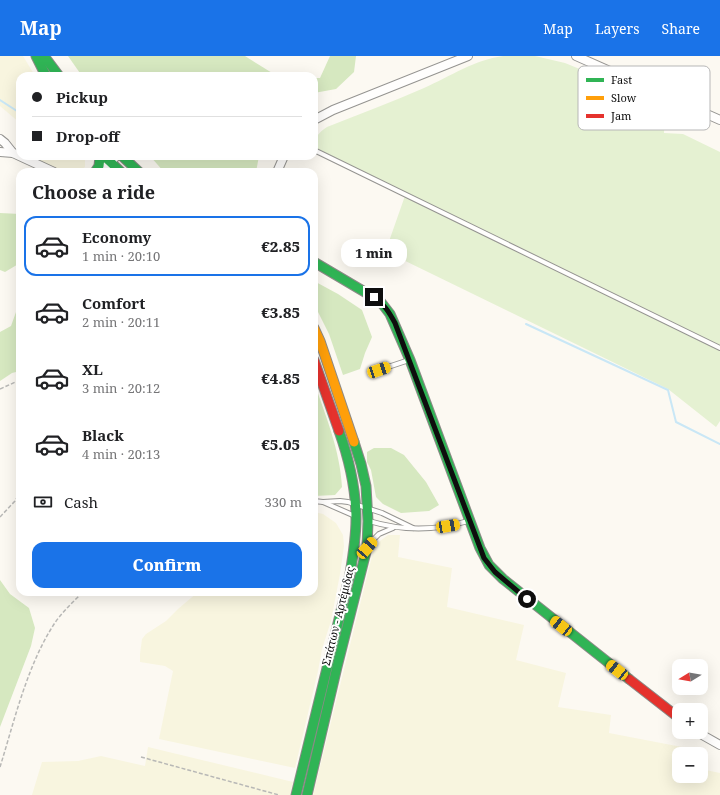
<!DOCTYPE html>
<meta charset="utf-8">
<style>
:root{--surface:#fff;--page:#f6f6f6;--text:#202124;--muted:#757577;--line:#e0e0e0;--accent:#1a73e8}
body{margin:0;font-family:"Noto Serif",serif;background:var(--page);color:var(--text);height:100vh;display:flex;flex-direction:column;font-size:15px;white-space:nowrap}
*{box-sizing:border-box;margin:0}
p{font-size:13px;color:var(--muted)}
.icon{flex:none;width:22px;height:22px;fill:none;stroke:currentColor;stroke-width:2;stroke-linecap:round;stroke-linejoin:round}
.map{position:relative;flex:1;overflow:hidden}
.side{position:absolute;left:16px;top:112px;width:302px;height:428px;display:flex;flex-direction:column;background:var(--surface);border-radius:12px;box-shadow:0 4px 16px #0002}
.side>*{flex:none}
.guide{position:absolute;left:16px;top:16px;width:302px;height:88px;border-radius:12px;box-shadow:0 4px 16px #0002;display:grid;align-content:center;height:88px;padding:0 16px;background:var(--surface)}
.needle{width:26px;rotate:259deg}
.fabs{position:absolute;left:672px;top:603px;display:grid;gap:8px}
.fabs a{display:grid;place-items:center;width:36px;height:36px;border-radius:8px;background:var(--surface);box-shadow:0 4px 16px #0002;font-size:20px}
.end{position:absolute;width:18px;height:18px;margin:-9px;border:5px solid #0e0e0e;background:#fff;box-shadow:0 0 0 2px #fff}
.from{border-radius:50%}
.bubble{position:absolute;height:28px;border-radius:12px;background:var(--surface);box-shadow:0 4px 16px #0002;font-size:13px;font-weight:800;line-height:28px;text-align:center}
.car{position:absolute;width:12px;height:24px;margin:-12px -6px;border-radius:5px;box-shadow:0 0 3px 1px #0007;background:linear-gradient(#f5c518 24%,#345 0 40%,#f5c518 0 76%,#345 0 86%,#f5c518 0)}
.guide b{display:flex;align-items:center;gap:14px;height:38px;font-size:15px}
.guide b+b{border-top:1px solid var(--line)}
.guide i{width:10px;height:10px;background:var(--text)}
ul{padding:0;list-style:none}
li{display:flex;align-items:center;gap:12px;height:60px;margin:0 8px 6px;padding:0 8px;border:2px solid transparent;border-radius:12px}
li div{flex:1}
li b{display:block;font-size:15px}
li em{font-style:normal;font-weight:800}
li.on{border-color:var(--accent)}
li>.icon{width:36px;height:36px;stroke-width:1.5}
h2{padding:0 16px;font-size:18px;line-height:48px}
.pay{display:flex;align-items:center;gap:10px;height:44px;padding:0 16px;font-size:15px}
.pay p{margin-inline-start:auto}
.cta{display:flex;gap:8px;margin-top:auto;padding:8px 16px}
.cta a{flex:1;height:46px;border-radius:12px;background:var(--accent);color:#fff;font-size:16px;font-weight:800;line-height:46px;text-align:center}
header{display:flex;align-items:center;gap:24px;box-sizing:border-box;height:56px;padding:0 20px;background:var(--accent);color:#fff}
header strong{font-size:19px}
nav{display:flex;gap:22px;margin-inline-start:auto;font-size:14px}
.map>svg:first-child{display:block}
.farmland{fill:#f8f5df}
.green{fill:#e5f1d2}
.forest{fill:#d6e8c0}
.lines{fill:none;stroke-linecap:round;stroke-linejoin:round}
.stream{stroke:#c9e7f6;stroke-width:2}
.lane-casing{stroke:#959491;stroke-width:6}
.street-casing{stroke:#959491;stroke-width:10}
.fast-casing{stroke:#8c8a87;stroke-width:11}
.slow-casing{stroke:#8c8a87;stroke-width:11}
.jam-casing{stroke:#8c8a87;stroke-width:11}
.path{stroke:#b8b8b6;stroke-width:1.5;stroke-dasharray:4 2;stroke-linecap:butt}
.lane{stroke:#fffefd;stroke-width:4}
.street{stroke:#fffefd;stroke-width:8}
.fast{stroke:#30b455;stroke-width:9}
.slow{stroke:#ff9f0a;stroke-width:9}
.jam{stroke:#e5322d;stroke-width:9}
.route{stroke:#0e0e0e;stroke-width:5}
.labels{text-anchor:middle;stroke-width:4;stroke-linejoin:round;paint-order:stroke}
.street-label{font-size:11px;fill:#0e0e0e;stroke:#fff}
.key{fill:#fff;stroke:#b7b7b7;stroke-width:1}
.key-label{font-size:11px;fill:#0e0e0e}
</style>
<header>
<strong>Map</strong>
<nav><a>Map</a><a>Layers</a><a>Share</a></nav>
</header>
<div class="map">
<svg width="720" height="739" viewBox="0 0 720 739">
<rect width="100%" height="100%" fill="#fcf9f2"/>
<g class="farmland">
<path d="M0,0h23l12,20h-15v47l-20,-17z"/>
<path d="M25,100h58l2,4v7l-3,2 -13,2 -16,-3z"/>
<path d="M314,456l9,2 13,9 7,12 1,11 -4,28 -9,47 -9,28 -4,22 -23,97 -136,-29 14,-68 -8,-5 -25,-4v-8l2,-15 4,-5 20,-13 12,-12 20,-17h116z"/>
<path d="M388,479h12l-2,22 54,11 -5,39 77,18 -8,35 50,13 -8,34 53,8 -2,18 78,15v6h-8v22h22v-7l19,4v22h-407l60,-243 7,-11z"/>
<path d="M148,691l145,35 -3,13h-258l10,-33 36,-1 23,-5 44,10z"/>
</g>
<path class="green" d="M503,0h32l30,7 100,41 -1,29 19,1 37,18v269l-4,6 -48,-38 -277,-135 -4,-7 19,-54 -92,-46c0,-9 5,-15 13,-20 32,-13 65,-25 97,-39 27,-12 50,-28 79,-32z"/>
<g class="forest">
<path d="M68,0h177l32,20h-195z"/>
<path d="M330,0h26l-2,16 -18,17 -22,4v-15h6z"/>
<path d="M150,100h109l-3,16h-92z"/>
<path d="M0,157l20,1v49l-15,9 -5,-2z"/>
<path d="M314,225l24,13 24,16 10,27 -7,16 -5,16 -17,6 -14,-41 -15,-30z"/>
<path d="M16,256l4,4v55l-8,2 -12,8v-49l11,-6z"/>
<path d="M314,326c12,35 26,68 28,105l-7,8 -21,1z"/>
<path d="M391,392l13,7 22,27 13,23 -10,6 -28,2 -18,-9 -7,-7 -5,-27 -4,-8v-10l7,-4z"/>
<path d="M0,524l10,14 19,14 6,20 -4,18 -31,81z"/>
</g>
<g class="lines">
<g class="stream">
<path d="M0,44l20,13"/>
<path d="M82,100l2,1"/>
<path d="M526,268l142,66 8,32 44,22"/>
</g>
<defs>
<g id="lane">
<path d="M314,94l406,198"/>
<path d="M379,314l30,-10"/>
<path d="M314,445l9,1 17,-1 8,1 34,11 31,15"/>
<path d="M323,446l32,14"/>
<path d="M369,465c33,10 66,10 99,0"/>
<path d="M369,488l10,-10 14,-6"/>
</g>
<g id="street">
<path d="M576,0l144,64"/>
<path d="M314,64l19,-10 135,-54"/>
<path d="M0,83l5,4 8,10"/>
<path d="M0,96l13,1 41,19"/>
<path d="M96,116l15,-9 5,-7"/>
<path d="M277,116l7,-16"/>
<path d="M697,676l23,13"/>
</g>
<g id="fast">
<path d="M36,0l10,20"/>
<path d="M44,0l15,20"/>
<path d="M104,100l17,16"/>
<path d="M122,100l17,16"/>
<path d="M95,116l4,-6 1,-10"/>
<path d="M314,206l66,39 10,13 20,46 70,188 9,17 14,14 126,100"/>
<path d="M296,739l54,-221c3,-18 6,-37 6,-55 0,-30 -7,-60 -17,-88"/>
<path d="M307,739l30,-128 30,-119 1,-27 -2,-35 -5,-22 -7,-22"/>
</g>
<path id="slow" d="M314,272l6,13 34,101"/>
<g id="jam">
<path d="M314,304l25,71"/>
<path d="M629,623l50,39"/>
</g>
</defs>
<use href="#lane" class="lane-casing"/>
<use href="#street" class="street-casing"/>
<use href="#fast" class="fast-casing"/>
<use href="#slow" class="slow-casing"/>
<use href="#jam" class="jam-casing"/>
<g class="path">
<path d="M0,333l20,-9"/>
<path d="M0,461l15,-16 5,-8"/>
<path d="M141,701l138,38"/>
<path d="M0,711c14,-45 26,-97 51,-138 8,-14 20,-25 32,-37"/>
</g>
<use href="#lane" class="lane"/>
<use href="#street" class="street"/>
<use href="#fast" class="fast"/>
<use href="#slow" class="slow"/>
<use href="#jam" class="jam"/>
</g>
<g class="lines">
<path class="route" d="M374,241c10,7 15,15 21,26l89,235 11,14 32,27"/>
</g>
<g class="labels">
<g class="street-label">
<text transform="translate(338 560) rotate(-76)" y="4">Σπάτων - Αρτέμιδας</text>
</g>
</g>
<rect x="578" y="10" width="132" height="64" rx="6" class="key"/>
<rect x="586" y="22" width="18" height="4" fill="#30b455"/>
<rect x="586" y="40" width="18" height="4" fill="#ff9f0a"/>
<rect x="586" y="58" width="18" height="4" fill="#e5322d"/>
<g class="key-label">
<text x="611" y="28">Fast</text>
<text x="611" y="46">Slow</text>
<text x="611" y="64">Jam</text>
</g>
</svg>
<div class="fabs">
<a><svg class="needle" viewBox="-14 -14 28 28"><path d="M0-13l5 13h-10z" fill="#e53935"/><path d="M0 13l5-13h-10z" fill="#757577"/></svg></a>
<a>+</a>
<a>−</a>
</div>
<i class="end from" style="left:527px;top:543px"></i>
<i class="end" style="left:374px;top:241px"></i>
<div class="bubble" style="left:341px;top:183px;width:66px">1 min</div>
<i class="car" style="left:379px;top:314px;rotate:71deg"></i>
<i class="car" style="left:448px;top:470px;rotate:80deg"></i>
<i class="car" style="left:367px;top:492px;rotate:41deg"></i>
<i class="car" style="left:561px;top:570px;rotate:308deg"></i>
<i class="car" style="left:617px;top:614px;rotate:308deg"></i>
<div class="guide">
<b><i class="from"></i>Pickup</b>
<b><i></i>Drop-off</b>
</div>
<section class="side">
<h2>Choose a ride</h2>
<ul>
<li class="on"><svg class="icon" aria-label="car" viewBox="0 0 24 24"><path d="M5 17H2v-5l4-1 3-4h7l3 4 3 1v5h-3M9 17h6M6 11h13"/><circle cx="7" cy="17" r="2"/><circle cx="17" cy="17" r="2"/></svg><div><b>Economy</b><p>1 min · 20:10</p></div><em>€2.85</em></li>
<li><svg class="icon" aria-label="car" viewBox="0 0 24 24"><path d="M5 17H2v-5l4-1 3-4h7l3 4 3 1v5h-3M9 17h6M6 11h13"/><circle cx="7" cy="17" r="2"/><circle cx="17" cy="17" r="2"/></svg><div><b>Comfort</b><p>2 min · 20:11</p></div><em>€3.85</em></li>
<li><svg class="icon" aria-label="car" viewBox="0 0 24 24"><path d="M5 17H2v-5l4-1 3-4h7l3 4 3 1v5h-3M9 17h6M6 11h13"/><circle cx="7" cy="17" r="2"/><circle cx="17" cy="17" r="2"/></svg><div><b>XL</b><p>3 min · 20:12</p></div><em>€4.85</em></li>
<li><svg class="icon" aria-label="car" viewBox="0 0 24 24"><path d="M5 17H2v-5l4-1 3-4h7l3 4 3 1v5h-3M9 17h6M6 11h13"/><circle cx="7" cy="17" r="2"/><circle cx="17" cy="17" r="2"/></svg><div><b>Black</b><p>4 min · 20:13</p></div><em>€5.05</em></li>
</ul>
<div class="pay"><svg class="icon" aria-label="cash" viewBox="0 0 24 24"><path d="M3 7h18v10H3z"/><circle cx="12" cy="12" r="2"/></svg>Cash<p>330 m</p></div>
<div class="cta"><a>Confirm</a></div>
</section>
</div>
